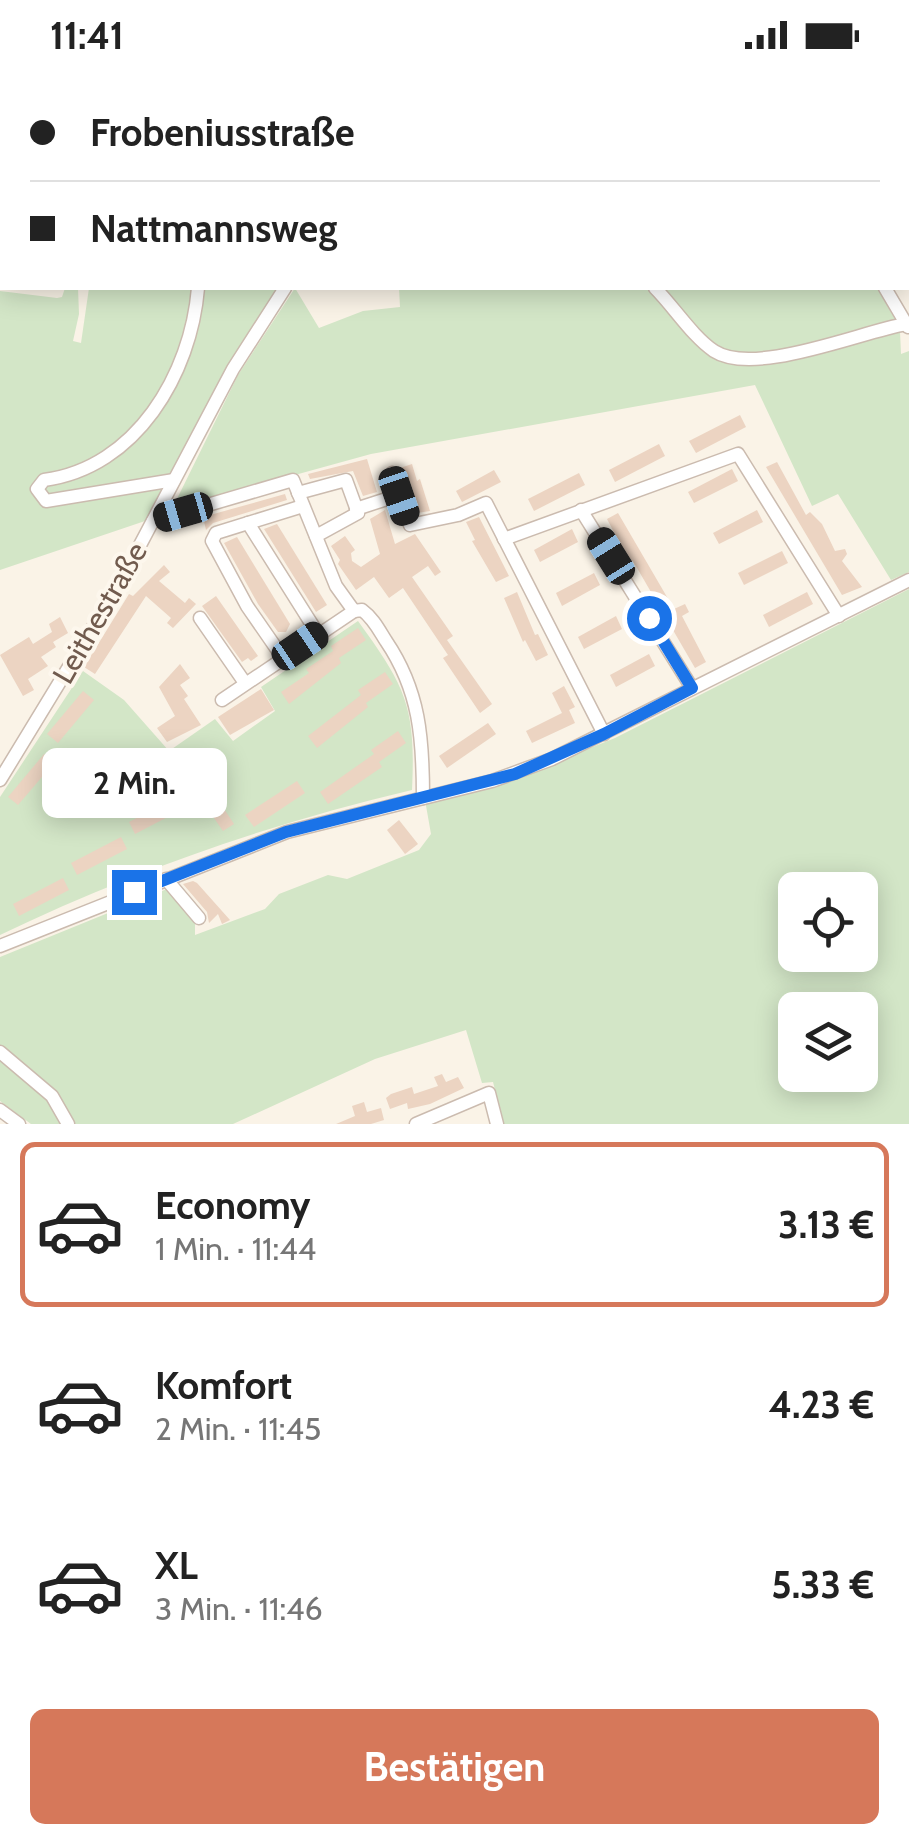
<!DOCTYPE html>
<html lang="de">
<meta charset="utf-8">
<style>
:root{--surface:#fff;--page:#f6f6f6;--text:#222;--muted:#767676;--line:#e0e0e0;--accent:#d6785a}
body{margin:0;font-family:Cabin,sans-serif;background:var(--page);color:var(--text);height:100vh;display:flex;flex-direction:column;font-size:38px;white-space:nowrap}
*{box-sizing:border-box;margin:0}
p{font-size:32px;color:var(--muted)}
.icon{flex:none;width:55px;height:55px;fill:none;stroke:currentColor;stroke-width:2;stroke-linecap:round;stroke-linejoin:round}
.map{position:relative;height:1054px;overflow:hidden}
.side{display:flex;flex-direction:column;background:var(--surface);flex:1}
.side>*{flex:none}
.hud{position:absolute;left:0px;top:0px;width:910px;height:220px;box-shadow:0 5px 25px #0003;display:grid;align-content:center;height:220px;padding:0 30px;background:var(--surface)}
.controls{position:absolute;left:778px;top:802px;display:grid;gap:20px}
.controls a{display:grid;place-items:center;width:100px;height:100px;border-radius:15px;background:var(--surface);box-shadow:0 5px 25px #0003;font-size:50px}
.end{position:absolute;width:45px;height:45px;margin:-22px;border:12px solid #1a73e8;background:#fff;box-shadow:0 0 0 5px #fff}
.from{border-radius:50%}
.bubble{position:absolute;height:70px;border-radius:15px;background:var(--surface);box-shadow:0 5px 25px #0003;font-size:32px;font-weight:700;line-height:70px;text-align:center}
.car{position:absolute;width:30px;height:60px;margin:-30px -15px;border-radius:12px;box-shadow:0 0 8px 2px #0007;background:linear-gradient(#222 24%,#8ab4d8 0 40%,#222 0 76%,#8ab4d8 0 86%,#222 0)}
.hud b{display:flex;align-items:center;gap:35px;height:95px;font-size:38px}
.hud b+b{border-top:2px solid var(--line)}
.hud i{width:25px;height:25px;background:var(--text)}
ul{padding:18px 0 0;list-style:none}
li{display:flex;align-items:center;gap:30px;height:165px;margin:0 20px 15px;padding:0 10px;border:5px solid transparent;border-radius:15px}
li div{flex:1}
li b{display:block;font-size:38px}
li em{font-style:normal;font-weight:700}
li.selected{border-color:var(--accent)}
li>.icon{width:90px;height:90px;stroke-width:1.5}
.primary-button{display:flex;gap:20px;margin-top:auto;padding:20px 30px}
.primary-button a{flex:1;height:115px;border-radius:15px;background:var(--accent);color:#fff;font-size:40px;font-weight:700;line-height:115px;text-align:center}
.status{display:flex;justify-content:space-between;align-items:center;height:70px;padding:0 50px;background:var(--surface);direction:ltr}
.status svg{height:28px;fill:currentColor}
.map>svg:first-child{display:block}
.green{fill:#d3e6c7;fill-rule:evenodd}
.building{fill:#ecd4c2}
.lines{fill:none;stroke-linecap:round;stroke-linejoin:round}
.minor-casing{stroke:#cbbbaf;stroke-width:15}
.minor{stroke:#fff;stroke-width:12}
.route{stroke:#1a73e8;stroke-width:12}
.labels{text-anchor:middle;stroke-width:8;stroke-linejoin:round;paint-order:stroke}
.street-label{font-size:30px;fill:#715b4e;stroke:#fdf7ed}
</style>
<div class="status"><b>11:41</b><svg viewBox="0 0 49 12"><path d="M0 12V9h3v3zM5 12V6h3v6zM10 12V3h3v9zM15 12V0h3v12zM26 1h20v11H26zM47 4h2v5h-2z"/></svg></div>
<div class="map">
<svg width="909" height="1054" viewBox="0 0 909 1054">
<rect width="100%" height="100%" fill="#faf3e7"/>
<g class="green">
<path d="M65,218h13l1,26 -6,27 8,2 8,-55h190l-51,79 -83,154 -145,49v-279l57,7 5,-1z"/>
<path d="M295,218l24,40 44,-17 37,-4 -1,-19h478l18,31 -5,6 10,6 1,23 8,-3v221l-18,8 -53,-86 -26,12 -57,-121 -384,69 -199,55 66,-134z"/>
<path d="M909,519v535h-405l-11,-42 -11,1 -16,-53 -91,29 -142,65h-202l-31,-23v-144l167,-68 28,29v17l70,-26 14,-15 49,-19 19,4 72,-29 12,-16 -6,-34 101,-26 89,-36zM795,820h65v65h-65zM795,940h65v65h-65z"/>
<path d="M358,551c48,66 58,86 54,169 -141,33 -281,82 -412,145v-138l83,-126 41,29 45,51 46,-32 18,22 42,-30 -14,-24z"/>
</g>
<g class="building">
<path d="M740,345l6,12 -50,26 -7,-12z"/>
<path d="M659,374l6,12 -50,26 -6,-12z"/>
<path d="M367,389l10,33 -14,4 -10,-25 -43,8 -2,-5z"/>
<path d="M777,392l29,53 4,-3 12,12 13,27 10,-2 2,5 -5,7 20,26 -20,8 -76,-128z"/>
<path d="M412,394l5,17 3,-2 10,32 -13,2 -17,-45z"/>
<path d="M732,399l6,12 -44,22 -6,-11z"/>
<path d="M494,400l7,12 -39,20 -6,-11z"/>
<path d="M579,403l6,12 -51,26 -6,-12z"/>
<path d="M285,424l2,6 -74,23 -7,7 -3,-13z"/>
<path d="M385,440l10,34 20,-10 26,38 -6,4 -7,-10 -16,11 41,59 -6,4 45,64 -12,9 -37,-55 5,-3 -45,-67 -14,10 -15,-21 -18,13 -18,-26 2,-4 -9,-14 14,-10 10,14 -4,3 1,8 9,6 19,-13 -10,-35z"/>
<path d="M757,440l6,12 -44,22 -6,-11z"/>
<path d="M618,443l56,96 11,-5 4,8 -7,4 24,46 -11,6 -62,-107 -3,2 -23,-44z"/>
<path d="M479,447l30,59 -13,6 -24,-41 3,-1 -9,-18z"/>
<path d="M277,454l50,81 -11,7 -52,-83z"/>
<path d="M572,459l6,13 -38,20 -6,-12z"/>
<path d="M237,467l53,87 -4,8h-8l-20,-28 -34,-61z"/>
<path d="M782,481l6,12 -44,22 -6,-12z"/>
<path d="M164,495l6,7 -11,9 26,22 4,-5 7,6 -23,24 -6,-5 4,-5 -25,-22 -51,78 -11,-7 45,-73 4,2z"/>
<path d="M594,503l6,12 -38,21 -6,-13z"/>
<path d="M517,522l18,43 3,-1 10,21 -12,6 -11,-21 -2,2 -19,-44z"/>
<path d="M807,522l6,12 -44,23 -6,-12z"/>
<path d="M216,526l42,60 -7,5 -3,-3 -6,4 -40,-56z"/>
<path d="M616,546l6,13 -38,20 -6,-12z"/>
<path d="M60,547l8,16 -15,9 3,5 -15,10 7,9 -20,13 6,11 -11,6 -23,-41 29,-18 4,7 19,-12 -3,-8z"/>
<path d="M358,558l8,12 -27,18 2,5 -52,41 -8,-12 28,-19 -3,-4 27,-18 -2,-5z"/>
<path d="M649,584l6,12 -39,21 -6,-12z"/>
<path d="M180,594l10,14 -10,7 8,11 -4,3 17,26 -34,17 -10,-14 18,-12 -16,-29z"/>
<path d="M385,602l8,12 -27,19 2,4 -51,41 -9,-12 53,-41 -3,-5z"/>
<path d="M564,616l11,21 -6,3 6,13 -43,20 -6,-12 36,-18 -10,-20z"/>
<path d="M261,619l13,21 -44,25 -12,-18z"/>
<path d="M83,621l11,9 -36,43 -11,-9z"/>
<path d="M488,653l8,11 -49,34 -8,-12z"/>
<path d="M398,661l8,12 -27,19 3,5 -54,37 -8,-12 54,-38 -3,-4z"/>
<path d="M44,684l10,9 -36,42 -10,-8z"/>
<path d="M203,707l31,47 -11,7 -32,-46z"/>
<path d="M297,711l8,12 -51,34 -9,-12z"/>
<path d="M179,726l6,12 -50,26 -6,-12z"/>
<path d="M399,750l19,24 -13,10 -18,-24z"/>
<path d="M121,767l6,12 -50,26 -6,-12z"/>
<path d="M63,808l6,12 -50,26 -6,-12z"/>
<path d="M193,811l4,2 33,37 -8,4 -4,-10 -9,9 -2,-11 -24,-28z"/>
<path d="M442,1004l4,8 12,-5 6,11 -34,16 -22,5 -1,-6 -17,6 -4,-11 5,-4 21,-7 2,7 24,-8 -4,-9z"/>
<path d="M364,1032l3,10 14,-4 3,12 -13,4h-35l19,-8 -3,-10z"/>
</g>
<g class="lines">
<defs>
<g id="minor">
<path d="M803,0l1,2"/>
<path d="M413,2l1,-2"/>
<path d="M908,170h1"/>
<path d="M655,218c19,19 37,48 59,63 40,26 146,-19 192,-27"/>
<path d="M885,218l23,39"/>
<path d="M392,403l18,52 48,-10 28,-12 118,231"/>
<path d="M174,410l-128,21 -9,-12 7,-9c92,-12 147,-106 154,-192"/>
<path d="M298,423l48,-13 12,33 -42,23"/>
<path d="M356,439l43,-14"/>
<path d="M581,440l111,178"/>
<path d="M153,451l140,-41 43,106 18,25 8,-1c11,8 17,20 24,31 34,50 37,98 37,157"/>
<path d="M248,453l70,111"/>
<path d="M504,469l234,-85 101,162"/>
<path d="M200,548l45,65"/>
<path d="M283,588l-36,-52 -35,-65 4,-8 87,-27"/>
<path d="M222,630l132,-89"/>
<path d="M0,710l120,-197 113,-214 52,-81"/>
<path d="M166,809l33,39"/>
<path d="M0,876l287,-114 205,-51 60,-22 357,-179"/>
<path d="M0,982l52,44 16,28"/>
<path d="M0,1040l19,14"/>
<path d="M416,1054l73,-31 8,31"/>
</g>
</defs>
<use href="#minor" class="minor-casing"/>
<use href="#minor" class="minor"/>
</g>
<g class="lines">
<path class="route" d="M134,822l152,-60 229,-58 89,-40 88,-46 -43,-70"/>
</g>
<g class="labels">
<g class="street-label">
<text transform="translate(100 543) rotate(-60)" y="10">Leithestraße</text>
</g>
</g>
</svg>
<div class="controls">
<a><svg class="icon" aria-label="locate" viewBox="0 0 24 24"><circle cx="12" cy="12" r="6"/><path d="M12 2v4M12 18v4M2 12h4M18 12h4"/></svg></a>
<a><svg class="icon" aria-label="layers" viewBox="0 0 24 24"><path d="M12 4l9 5-9 5-9-5zM3 14l9 5 9-5"/></svg></a>
</div>
<i class="end from" style="left:649px;top:548px"></i>
<i class="end" style="left:134px;top:822px"></i>
<div class="bubble" style="left:42px;top:678px;width:185px">2 Min.</div>
<i class="car" style="left:399px;top:426px;rotate:161deg"></i>
<i class="car" style="left:183px;top:442px;rotate:254deg"></i>
<i class="car" style="left:611px;top:486px;rotate:328deg"></i>
<i class="car" style="left:300px;top:576px;rotate:56deg"></i>
<div class="hud">
<b><i class="from"></i>Frobeniusstraße</b>
<b><i></i>Nattmannsweg</b>
</div>
</div>
<section class="side">
<ul>
<li class="selected"><svg class="icon" aria-label="car" viewBox="0 0 24 24"><path d="M5 17H2v-5l4-1 3-4h7l3 4 3 1v5h-3M9 17h6M6 11h13"/><circle cx="7" cy="17" r="2"/><circle cx="17" cy="17" r="2"/></svg><div><b>Economy</b><p>1 Min. · 11:44</p></div><em>3.13 €</em></li>
<li><svg class="icon" aria-label="car" viewBox="0 0 24 24"><path d="M5 17H2v-5l4-1 3-4h7l3 4 3 1v5h-3M9 17h6M6 11h13"/><circle cx="7" cy="17" r="2"/><circle cx="17" cy="17" r="2"/></svg><div><b>Komfort</b><p>2 Min. · 11:45</p></div><em>4.23 €</em></li>
<li><svg class="icon" aria-label="car" viewBox="0 0 24 24"><path d="M5 17H2v-5l4-1 3-4h7l3 4 3 1v5h-3M9 17h6M6 11h13"/><circle cx="7" cy="17" r="2"/><circle cx="17" cy="17" r="2"/></svg><div><b>XL</b><p>3 Min. · 11:46</p></div><em>5.33 €</em></li>
</ul>
<div class="primary-button"><a>Bestätigen</a></div>
</section>
